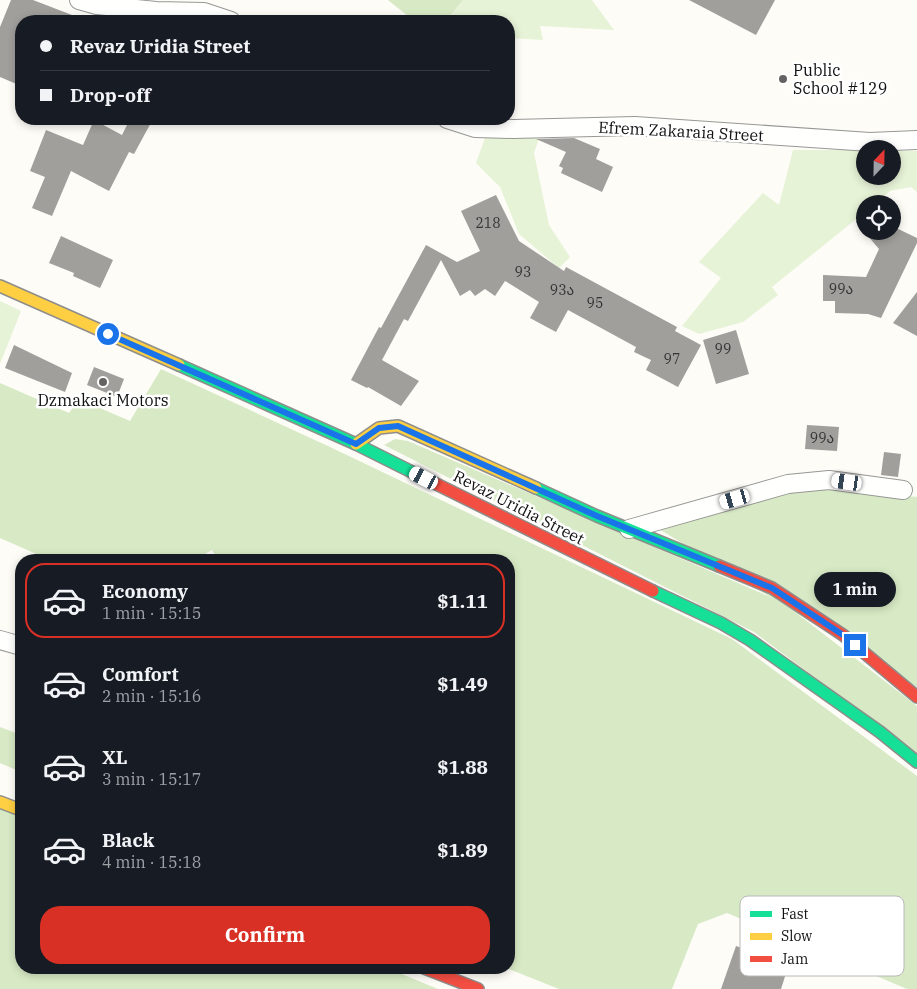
<!DOCTYPE html>
<meta charset="utf-8">
<style>
:root{--surface:#171b24;--page:#242831;--text:#f1f3f6;--muted:#9ea1a6;--line:#363941;--accent:#d93025}
body{margin:0;font-family:"IBM Plex Serif","Noto Sans Georgian",serif;background:var(--page);color:var(--text);height:100vh;display:flex;flex-direction:column;font-size:19px;white-space:nowrap}
*{box-sizing:border-box;margin:0}
p{font-size:16px;color:var(--muted)}
.icon{flex:none;width:28px;height:28px;fill:none;stroke:currentColor;stroke-width:2;stroke-linecap:round;stroke-linejoin:round}
.map{position:relative;flex:1;overflow:hidden}
.side{position:absolute;left:15px;top:554px;width:500px;height:420px;display:flex;flex-direction:column;background:var(--surface);border-radius:20px;box-shadow:0 2px 8px #0003}
.side>*{flex:none}
.top-card{position:absolute;left:15px;top:15px;width:500px;height:110px;border-radius:20px;box-shadow:0 2px 8px #0003;display:grid;align-content:center;height:110px;padding:0 25px;background:var(--surface)}
.needle{width:32px;rotate:22deg}
.controls{position:absolute;left:856px;top:140px;display:grid;gap:10px}
.controls a{display:grid;place-items:center;width:45px;height:45px;border-radius:50%;background:var(--surface);box-shadow:0 2px 8px #0003;font-size:25px}
.end{position:absolute;width:22px;height:22px;margin:-11px;border:6px solid #1a73e8;background:#fff;box-shadow:0 0 0 2px #fff}
.from{border-radius:50%}
.bubble{position:absolute;height:35px;border-radius:18px;background:var(--surface);box-shadow:0 2px 8px #0003;font-size:16px;font-weight:700;line-height:35px;text-align:center}
.car{position:absolute;width:15px;height:30px;margin:-15px -8px;border-radius:6px;box-shadow:0 0 4px 1px #0007;background:linear-gradient(#fff 24%,#345 0 40%,#fff 0 76%,#345 0 86%,#fff 0)}
.top-card b{display:flex;align-items:center;gap:18px;height:48px;font-size:19px}
.top-card b+b{border-top:1px solid var(--line)}
.top-card i{width:12px;height:12px;background:var(--text)}
ul{padding:9px 0 0;list-style:none}
li{display:flex;align-items:center;gap:15px;height:75px;margin:0 10px 8px;padding:0 15px;border:2px solid transparent;border-radius:20px}
li div{flex:1}
li b{display:block;font-size:19px}
li em{font-style:normal;font-weight:700}
li.on{border-color:var(--accent)}
li>.icon{width:45px;height:45px;stroke-width:1.5}
.primary-button{display:flex;gap:10px;margin-top:auto;padding:10px 25px}
.primary-button a{flex:1;height:58px;border-radius:20px;background:var(--accent);color:#fff;font-size:20px;font-weight:700;line-height:58px;text-align:center}
.map>svg:first-child{display:block}
.green{fill:#e7f3d7}
.forest{fill:#d8eac5}
.building{fill:#a19f9c}
.lines{fill:none;stroke-linecap:round;stroke-linejoin:round}
.street-casing{stroke:#979795;stroke-width:20}
.fast-casing{stroke:#8e8d8b;stroke-width:14}
.slow-casing{stroke:#8e8d8b;stroke-width:14}
.jam-casing{stroke:#8e8d8b;stroke-width:14}
.street{stroke:#fffffe;stroke-width:18}
.fast{stroke:#16e098;stroke-width:11}
.slow{stroke:#ffcf43;stroke-width:11}
.jam{stroke:#f24e42;stroke-width:11}
.route{stroke:#1a73e8;stroke-width:6}
.poi-dot{fill:#646362;stroke:#fff;stroke-width:2}
.labels{text-anchor:middle;stroke-width:5;stroke-linejoin:round;paint-order:stroke}
.number-label{font-size:14px;fill:#353434}
.poi-label{font-size:16px;fill:#111;stroke:#fff;text-anchor:start}
.street-label{font-size:16px;fill:#111;stroke:#fff}
.key{fill:#fff;stroke:#b8b8b8;stroke-width:1}
.key-label{font-size:14px;fill:#111}
</style>
<div class="map">
<svg width="917" height="989" viewBox="0 0 917 989">
<rect width="100%" height="100%" fill="#fdfcf7"/>
<g class="green">
<path d="M463,0h129l22,30 -74,-4 3,14 -34,-2v-17h-54l-6,-3z"/>
<path d="M486,135l54,1 -6,17 15,72 21,32 -11,11 -40,-34 -19,-47 -24,-24z"/>
<path d="M793,150h72v26h27l1,-25h24v41l-6,-5 -21,4 -15,13h-10v8l-93,75 6,8 -35,27 -44,12 -17,-8 39,-48 -22,-16 64,-69 16,12z"/>
<path d="M0,301l21,10 -21,53z"/>
</g>
<g class="forest">
<path d="M388,0h75l-17,21h-32z"/>
<path d="M161,369l169,78 402,192 185,137v213h-10l-180,-76 -29,11 -26,65h-113l-53,-21h3v-408h-291l-6,-10 -18,10h-144l-50,-22v-155l69,30 10,-14 51,22z"/>
<path d="M395,439l13,2 374,161 135,104v48l-163,-122 -370,-187z"/>
<path d="M828,488l89,9v190l-263,-161 124,-35z"/>
<path d="M0,727l21,8v37l-21,-9z"/>
<path d="M0,805l21,9v154h366l51,21h-438z"/>
</g>
<g class="building">
<path d="M11,0h22l52,20 -1,1h-63v65l-21,-9v-50z"/>
<path d="M689,0h86l-19,35z"/>
<path d="M130,119h23l-19,35 -5,-2 -20,39 -38,-20 -19,45 -20,-8 13,-31 -15,-6 16,-41 37,15 11,-25 28,15z"/>
<path d="M574,138l26,11 -4,10 17,8 -11,25 -41,-19 2,-5 -4,-2 7,-14 -30,-13z"/>
<path d="M496,195l23,46 45,30 2,-4 111,60 -2,4 26,14 -23,42 -32,-17 5,-10 -17,-8 2,-5 -68,-37 -12,22 -26,-14 9,-16 -34,-21 -10,15 -10,-7 -10,7 -5,-6 -10,6 -19,-36 -33,61 -4,-2 -22,41 37,21 -18,25 -33,-19 -1,1 -16,-8 28,-53 2,1 45,-83 31,17 23,-11 -19,-40z"/>
<path d="M865,214v17h27v-5l25,12v5l-36,75 -13,-4 -33,-1v-12h-12v-26l43,2 13,-28 -23,-27z"/>
<path d="M61,236l52,24 -13,28 -27,-12 1,-3 -25,-10z"/>
<path d="M917,292v44l-24,-13z"/>
<path d="M736,330l13,44 -33,10 -13,-44z"/>
<path d="M14,345l58,28 -7,19 -60,-24z"/>
<path d="M94,367l30,12 -7,18 -30,-12z"/>
<path d="M807,425l32,2 -2,24 -32,-2z"/>
<path d="M884,452l17,2 -3,23 -17,-2z"/>
<path d="M736,946l53,18 -8,25h-60z"/>
</g>
<g class="lines">
<defs>
<g id="street">
<path d="M79,0l18,5 59,6 48,1 27,9"/>
<path d="M447,119l28,9 38,1 122,-3 235,16 47,-2"/>
<path d="M629,529l159,-45 41,-4 74,10"/>
<path d="M0,640l21,6"/>
</g>
<g id="fast">
<path d="M179,365l177,79 64,32"/>
<path d="M536,488l61,28 122,50"/>
<path d="M653,591l68,32 29,17 130,92 37,30"/>
</g>
<g id="slow">
<path d="M0,286l179,79"/>
<path d="M356,444l23,-16 19,-2 138,62"/>
<path d="M0,802l21,8"/>
</g>
<g id="jam">
<path d="M420,476l233,115"/>
<path d="M719,566l53,22 71,47 74,62"/>
<path d="M424,968l54,21"/>
</g>
</defs>
<use href="#street" class="street-casing"/>
<use href="#fast" class="fast-casing"/>
<use href="#slow" class="slow-casing"/>
<use href="#jam" class="jam-casing"/>
<use href="#street" class="street"/>
<use href="#fast" class="fast"/>
<use href="#slow" class="slow"/>
<use href="#jam" class="jam"/>
</g>
<g class="lines">
<path class="route" d="M108,334l248,110 23,-16 19,-2 199,90 175,72 71,47 12,10"/>
</g>
<g class="poi-dot">
<circle cx="783" cy="79" r="5"/>
<circle cx="103" cy="382" r="5"/>
</g>
<g class="labels">
<g class="number-label">
<text x="488" y="228">218</text>
<text x="523" y="277">93</text>
<text x="841" y="294">99ა</text>
<text x="562" y="295">93ა</text>
<text x="595" y="308">95</text>
<text x="723" y="354">99</text>
<text x="672" y="364">97</text>
<text x="822" y="443">99ა</text>
</g>
<g class="poi-label">
<text x="793" y="76">Public<tspan x="793" dy="18">School #129</tspan></text>
<text x="103" y="406" text-anchor="middle">Dzmakaci Motors</text>
</g>
<g class="street-label">
<text transform="translate(681 131) rotate(3)" y="6">Efrem Zakaraia Street</text>
<text transform="translate(519 507) rotate(27)" y="6">Revaz Uridia Street</text>
</g>
</g>
<rect x="740" y="896" width="164" height="80" rx="8" class="key"/>
<rect x="750" y="911" width="22" height="6" fill="#16e098"/>
<rect x="750" y="933" width="22" height="7" fill="#ffcf43"/>
<rect x="750" y="956" width="22" height="6" fill="#f24e42"/>
<g class="key-label">
<text x="781" y="919">Fast</text>
<text x="781" y="941">Slow</text>
<text x="781" y="964">Jam</text>
</g>
</svg>
<div class="controls">
<a><svg class="needle" viewBox="-14 -14 28 28"><path d="M0-13l5 13h-10z" fill="#e53935"/><path d="M0 13l5-13h-10z" fill="#9ea1a6"/></svg></a>
<a><svg class="icon" aria-label="locate" viewBox="0 0 24 24"><circle cx="12" cy="12" r="6"/><path d="M12 2v4M12 18v4M2 12h4M18 12h4"/></svg></a>
</div>
<i class="end from" style="left:108px;top:334px"></i>
<i class="end" style="left:855px;top:645px"></i>
<div class="bubble" style="left:814px;top:572px;width:82px">1 min</div>
<i class="car" style="left:424px;top:478px;rotate:297deg"></i>
<i class="car" style="left:847px;top:482px;rotate:278deg"></i>
<i class="car" style="left:735px;top:499px;rotate:254deg"></i>
<div class="top-card">
<b><i class="from"></i>Revaz Uridia Street</b>
<b><i></i>Drop-off</b>
</div>
<section class="side">
<ul>
<li class="on"><svg class="icon" aria-label="car" viewBox="0 0 24 24"><path d="M5 17H2v-5l4-1 3-4h7l3 4 3 1v5h-3M9 17h6M6 11h13"/><circle cx="7" cy="17" r="2"/><circle cx="17" cy="17" r="2"/></svg><div><b>Economy</b><p>1 min · 15:15</p></div><em>$1.11</em></li>
<li><svg class="icon" aria-label="car" viewBox="0 0 24 24"><path d="M5 17H2v-5l4-1 3-4h7l3 4 3 1v5h-3M9 17h6M6 11h13"/><circle cx="7" cy="17" r="2"/><circle cx="17" cy="17" r="2"/></svg><div><b>Comfort</b><p>2 min · 15:16</p></div><em>$1.49</em></li>
<li><svg class="icon" aria-label="car" viewBox="0 0 24 24"><path d="M5 17H2v-5l4-1 3-4h7l3 4 3 1v5h-3M9 17h6M6 11h13"/><circle cx="7" cy="17" r="2"/><circle cx="17" cy="17" r="2"/></svg><div><b>XL</b><p>3 min · 15:17</p></div><em>$1.88</em></li>
<li><svg class="icon" aria-label="car" viewBox="0 0 24 24"><path d="M5 17H2v-5l4-1 3-4h7l3 4 3 1v5h-3M9 17h6M6 11h13"/><circle cx="7" cy="17" r="2"/><circle cx="17" cy="17" r="2"/></svg><div><b>Black</b><p>4 min · 15:18</p></div><em>$1.89</em></li>
</ul>
<div class="primary-button"><a>Confirm</a></div>
</section>
</div>
